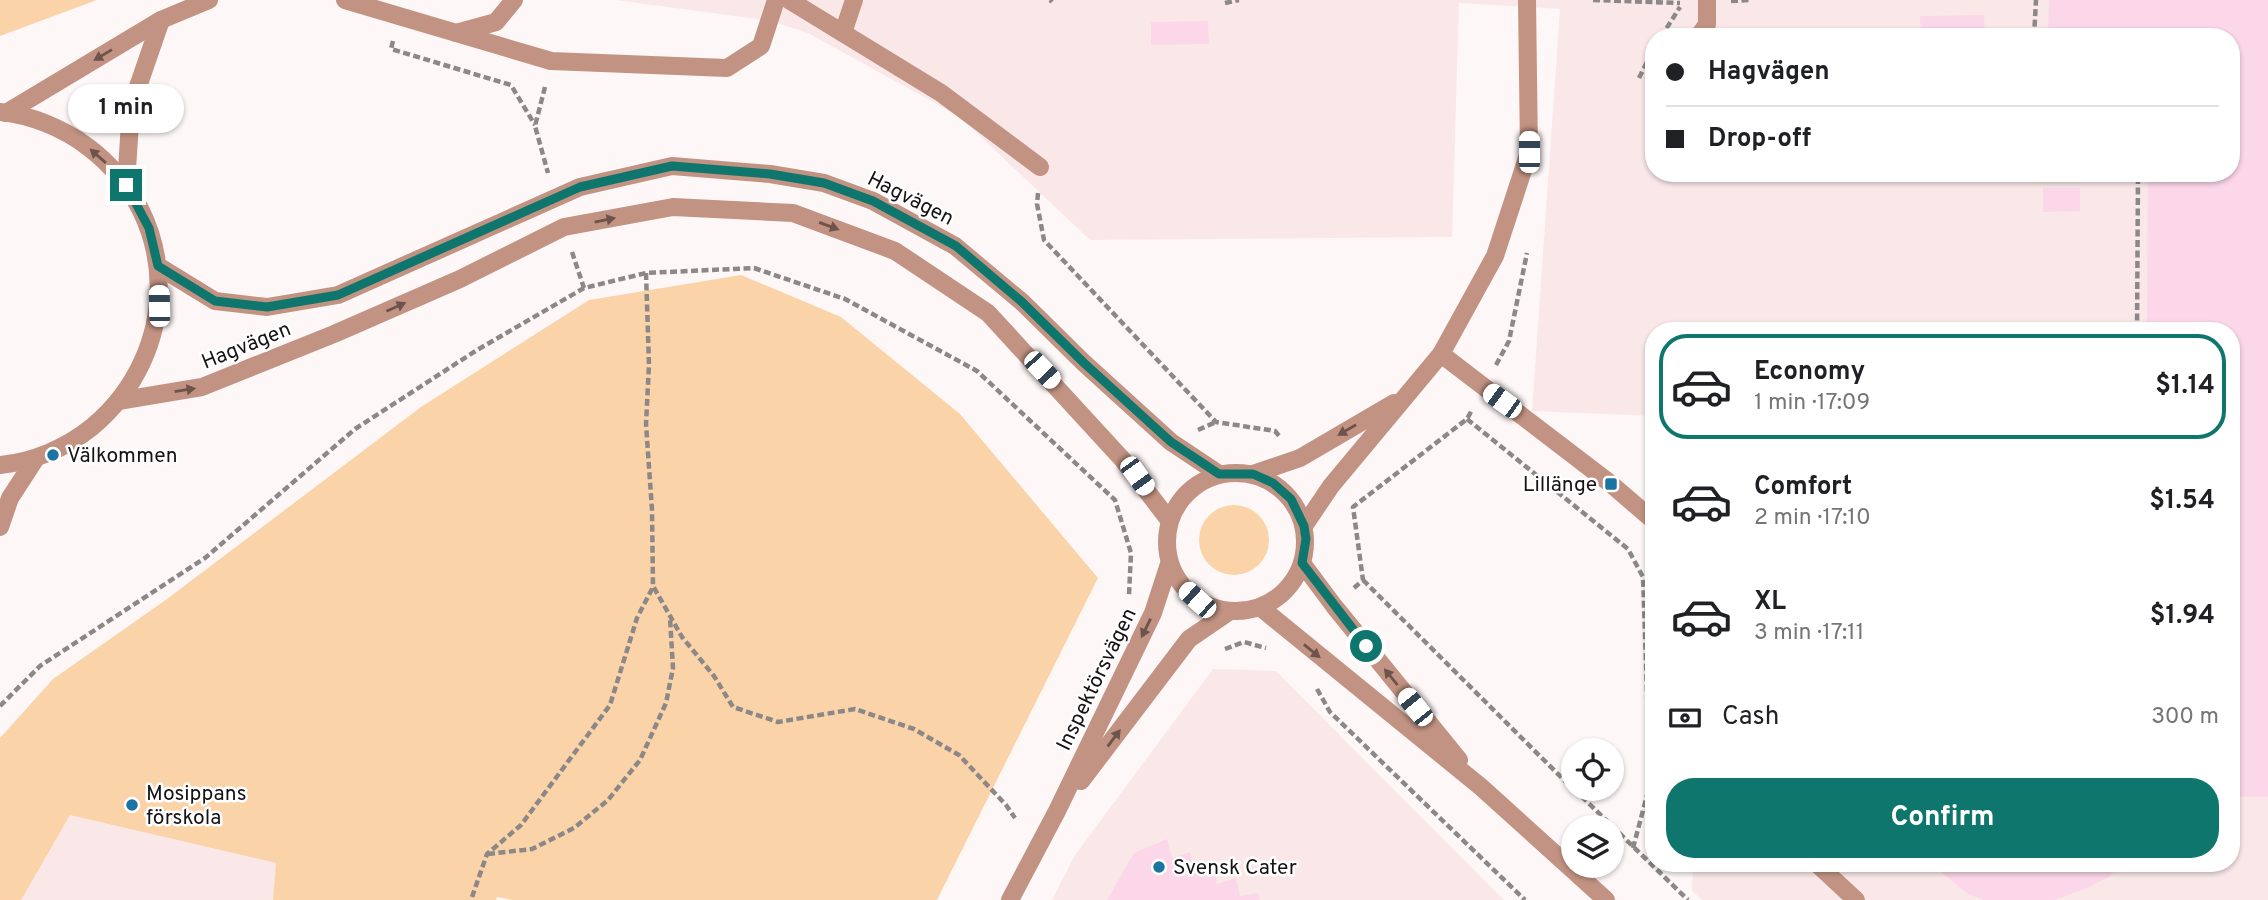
<!DOCTYPE html>
<meta charset="utf-8">
<style>
:root{--surface:#fff;--page:#f2f2f2;--text:#202124;--muted:#757577;--line:#e0e0e0;--accent:#0f766e}
body{margin:0;font-family:Overpass,sans-serif;background:var(--page);color:var(--text);height:100vh;display:flex;flex-direction:column;font-size:26px;white-space:nowrap}
*{box-sizing:border-box;margin:0}
p{font-size:23px;color:var(--muted)}
.icon{flex:none;width:38px;height:38px;fill:none;stroke:currentColor;stroke-width:2;stroke-linecap:round;stroke-linejoin:round}
.map{position:relative;flex:1;overflow:hidden}
.sheet{position:absolute;left:1645px;top:322px;width:595px;height:550px;display:flex;flex-direction:column;background:var(--surface);border-radius:28px;box-shadow:0 2px 5px #0004}
.sheet>*{flex:none}
.guide{position:absolute;left:1645px;top:28px;width:595px;height:154px;border-radius:28px;box-shadow:0 2px 5px #0004;display:grid;align-content:center;height:154px;padding:0 21px;background:var(--surface)}
.controls{position:absolute;left:1561px;top:738px;display:grid;gap:14px}
.controls a{display:grid;place-items:center;width:63px;height:63px;border-radius:50%;background:var(--surface);box-shadow:0 2px 5px #0004;font-size:35px}
.end{position:absolute;width:32px;height:32px;margin:-16px;border:9px solid #0f766e;background:#fff;box-shadow:0 0 0 4px #fff}
.from{border-radius:50%}
.bubble{position:absolute;height:49px;border-radius:24px;background:var(--surface);box-shadow:0 2px 5px #0004;font-size:23px;font-weight:700;line-height:49px;text-align:center}
.car{position:absolute;width:21px;height:42px;margin:-21px -10px;border-radius:9px;box-shadow:0 0 5px 2px #0007;background:linear-gradient(#fff 24%,#345 0 40%,#fff 0 76%,#345 0 86%,#fff 0)}
.guide b{display:flex;align-items:center;gap:24px;height:66px;font-size:26px}
.guide b+b{border-top:2px solid var(--line)}
.guide i{width:18px;height:18px;background:var(--text)}
ul{padding:12px 0 0;list-style:none}
li{display:flex;align-items:center;gap:21px;height:105px;margin:0 14px 10px;padding:0 7px;border:4px solid transparent;border-radius:28px}
li div{flex:1}
li b{display:block;font-size:26px}
li em{font-style:normal;font-weight:700}
li.current{border-color:var(--accent)}
li>.icon{width:63px;height:63px;stroke-width:1.5}
.pay{display:flex;align-items:center;gap:18px;height:77px;padding:0 21px;font-size:26px}
.pay p{margin-inline-start:auto}
.primary-button{display:flex;gap:14px;margin-top:auto;padding:14px 21px}
.primary-button a{flex:1;height:80px;border-radius:28px;background:var(--accent);color:#fff;font-size:28px;font-weight:700;line-height:80px;text-align:center}
.map>svg:first-child{display:block}
.built{fill:#fae8e9;fill-rule:evenodd}
.green{fill:#fbd3a9}
.building{fill:#fbd7e9}
.lines{fill:none;stroke-linecap:round;stroke-linejoin:round}
.path{stroke:#8d8888;stroke-width:4.5;stroke-dasharray:7 3.5;stroke-linecap:butt}
.minor{stroke:#c29382;stroke-width:18}
.oneway{fill:#6c534b}
.route{stroke:#0f766e;stroke-width:9}
.poi-dot{fill:#1c74a3;stroke:#fff;stroke-width:2.5}
.labels{text-anchor:middle;stroke-width:5;stroke-linejoin:round;paint-order:stroke}
.street-label{font-size:21px;fill:#161314;stroke:#fff}
.poi-label{font-size:21px;fill:#161314;stroke:#fff;text-anchor:start}
</style>
<div class="map">
<svg width="2268" height="900" viewBox="0 0 2268 900">
<rect width="100%" height="100%" fill="#fef7f7"/>
<g class="built">
<path d="M616,0h1652v900h-566l-10,-9 1,-28h538v-532h-577v85l-122,-5 28,-402 -101,-6 -7,234 -362,3 -130,-123 -152,-84 -37,-12zM1654,37h577v136h-577z"/>
<path d="M1213,669l63,2 228,229h-452l23,-45z"/>
<path d="M55,753l375,147h-430z"/>
</g>
<g class="green">
<path d="M0,0h97l-97,36z"/>
<path d="M741,275l100,42 119,97 138,164 -161,322h-425l-15,-3 -1,3h-223l3,-37 -206,-48 -49,85h-21v-162l53,-59 114,-80 254,-192 168,-107z"/>
<circle cx="1234" cy="540" r="35"/>
</g>
<g class="building">
<path d="M2049,0h219v797h-37v-466h-84l1,-158h83v-136h-82v-5l-101,1z"/>
<path d="M1984,15l1,22h-64l-1,-21z"/>
<path d="M1208,21l1,23 -58,1v-23z"/>
<path d="M2043,188h37v23l-37,1z"/>
<path d="M1167,839l5,19 18,-6 3,18 20,-5 4,19 19,-6 4,18 18,-3 2,7h-153l27,-47z"/>
<path d="M1934,863h187l-12,14 -22,11 -32,12h-71l-16,-6 -26,-21z"/>
</g>
<g class="lines">
<g class="path">
<path d="M1050,0l2,2"/>
<path d="M1593,0l87,3"/>
<path d="M1731,1l20,-1"/>
<path d="M1225,3l14,-3"/>
<path d="M1661,37l19,-30"/>
<path d="M2034,37l2,-37"/>
<path d="M393,41l-2,8 120,36 24,40"/>
<path d="M1639,78l15,-30"/>
<path d="M545,87l-10,39 13,47"/>
<path d="M1038,193l-1,11 7,36 172,182 59,9 5,6"/>
<path d="M572,252l12,36"/>
<path d="M646,273l3,92 -3,59 6,86 1,76 29,51 32,39 19,31 45,15 77,-13 59,20 45,26 47,50 9,13"/>
<path d="M2137,331l1,-158"/>
<path d="M1496,365l13,-24 18,-88"/>
<path d="M1467,419l161,130 15,28 5,144 6,25"/>
<path d="M1198,430l18,-8"/>
<path d="M1363,580l210,209"/>
<path d="M1354,588l9,-8 -10,-73 114,-88 5,-9"/>
<path d="M1225,649l19,-7 22,6"/>
<path d="M1317,689l13,23 195,188"/>
<path d="M0,706l40,-40 165,-108 150,-129 122,-79 107,-62 62,-15 108,-5 91,31 132,72 138,129 16,53 -2,42"/>
<path d="M1574,789l114,111"/>
<path d="M1633,848l21,-79"/>
<path d="M488,854l44,-5 42,-21 34,-28 32,-40 26,-57 7,-35 -3,-50"/>
<path d="M472,897l15,-43 34,-29 89,-120 27,-87 16,-31"/>
</g>
<g class="minor">
<path d="M345,0l206,61 176,7 34,-22 15,-46"/>
<path d="M789,0l152,93 99,74"/>
<path d="M456,33l40,-11 18,-22"/>
<path d="M843,33l11,-33"/>
<path d="M1698,37l9,-13v-24"/>
<path d="M0,112c31,3 63,16 88,35 94,71 93,206 4,280 -26,21 -59,35 -92,38"/>
<path d="M6,113l155,-93 48,-20"/>
<path d="M126,185l5,-78 30,-87"/>
<path d="M158,266l57,35 52,6 71,-12 242,-108 92,-21 98,8 54,9 49,18 82,45 67,56 62,61 87,79 48,32"/>
<path d="M1441,354l170,130 43,37"/>
<path d="M118,401l84,-14 132,-53 126,-55 104,-52 109,-20 120,6 102,38 93,62 135,147 46,60"/>
<circle cx="1236" cy="542" r="69"/>
<path d="M1253,474l47,-16 94,-55"/>
<path d="M1304,526l27,-40 110,-132 54,-98 34,-104 -2,-152"/>
<path d="M0,527l10,-29 26,-40"/>
<path d="M1302,563l32,43 125,154"/>
<path d="M1260,607l221,180 125,113"/>
<path d="M1081,781l108,-142 41,-28"/>
<path d="M1816,863l40,37"/>
<path d="M1010,900l47,-89 96,-198 16,-49"/>
</g>
</g>
<defs><path id="oneway-solid" d="M-6-.8H1V-3.2L6.5 0L1 3.2V.8H-6Z" transform="scale(1.75)"/></defs>
<g class="oneway">
<use href="#oneway-solid" transform="translate(103 55) rotate(149)"/>
<use href="#oneway-solid" transform="translate(98 156) rotate(-139)"/>
<use href="#oneway-solid" transform="translate(605 220) rotate(-11)"/>
<use href="#oneway-solid" transform="translate(829 226) rotate(20)"/>
<use href="#oneway-solid" transform="translate(396 307) rotate(-24)"/>
<use href="#oneway-solid" transform="translate(185 390) rotate(-9)"/>
<use href="#oneway-solid" transform="translate(1347 430) rotate(150)"/>
<use href="#oneway-solid" transform="translate(1146 628) rotate(116)"/>
<use href="#oneway-solid" transform="translate(1312 651) rotate(39)"/>
<use href="#oneway-solid" transform="translate(1391 677) rotate(-129)"/>
<use href="#oneway-solid" transform="translate(1114 738) rotate(-53)"/>
</g>
<g class="lines">
<path class="route" d="M126,185l23,43 9,38 57,35 52,6 71,-12 242,-108 92,-21 98,8 54,9 49,18 83,45 66,56 62,61 87,79 48,32h34l20,9 18,16 13,27 2,13 -4,24 64,83"/>
</g>
<g class="poi-dot">
<circle cx="53" cy="455" r="7"/>
<rect x="1604" y="477" width="14" height="14" rx="3.5"/>
<circle cx="132" cy="805" r="7"/>
<circle cx="1159" cy="867" r="7"/>
</g>
<g class="labels">
<g class="street-label">
<text transform="translate(911 198) rotate(27)" y="7">Hagvägen</text>
<text transform="translate(246 345) rotate(-22)" y="7">Hagvägen</text>
<text transform="translate(1096 679) rotate(-64)" y="7">Inspektörsvägen</text>
</g>
<g class="poi-label">
<text x="67" y="462">Välkommen</text>
<text x="1597" y="491" text-anchor="end">Lillänge</text>
<text x="146" y="800">Mosippans<tspan x="146" dy="24">förskola</tspan></text>
<text x="1173" y="874">Svensk Cater</text>
</g>
</g>
</svg>
<div class="controls">
<a><svg class="icon" aria-label="locate" viewBox="0 0 24 24"><circle cx="12" cy="12" r="6"/><path d="M12 2v4M12 18v4M2 12h4M18 12h4"/></svg></a>
<a><svg class="icon" aria-label="layers" viewBox="0 0 24 24"><path d="M12 4l9 5-9 5-9-5zM3 14l9 5 9-5"/></svg></a>
</div>
<i class="end from" style="left:1366px;top:646px"></i>
<i class="end" style="left:126px;top:185px"></i>
<div class="bubble" style="left:68px;top:84px;width:116px">1 min</div>
<i class="car" style="left:1529px;top:152px;rotate:0deg"></i>
<i class="car" style="left:159px;top:306px;rotate:359deg"></i>
<i class="car" style="left:1042px;top:370px;rotate:137deg"></i>
<i class="car" style="left:1502px;top:401px;rotate:306deg"></i>
<i class="car" style="left:1137px;top:476px;rotate:144deg"></i>
<i class="car" style="left:1197px;top:600px;rotate:312deg"></i>
<i class="car" style="left:1415px;top:707px;rotate:321deg"></i>
<div class="guide">
<b><i class="from"></i>Hagvägen</b>
<b><i></i>Drop-off</b>
</div>
<section class="sheet">
<ul>
<li class="current"><svg class="icon" aria-label="car" viewBox="0 0 24 24"><path d="M5 17H2v-5l4-1 3-4h7l3 4 3 1v5h-3M9 17h6M6 11h13"/><circle cx="7" cy="17" r="2"/><circle cx="17" cy="17" r="2"/></svg><div><b>Economy</b><p>1 min · 17:09</p></div><em>$1.14</em></li>
<li><svg class="icon" aria-label="car" viewBox="0 0 24 24"><path d="M5 17H2v-5l4-1 3-4h7l3 4 3 1v5h-3M9 17h6M6 11h13"/><circle cx="7" cy="17" r="2"/><circle cx="17" cy="17" r="2"/></svg><div><b>Comfort</b><p>2 min · 17:10</p></div><em>$1.54</em></li>
<li><svg class="icon" aria-label="car" viewBox="0 0 24 24"><path d="M5 17H2v-5l4-1 3-4h7l3 4 3 1v5h-3M9 17h6M6 11h13"/><circle cx="7" cy="17" r="2"/><circle cx="17" cy="17" r="2"/></svg><div><b>XL</b><p>3 min · 17:11</p></div><em>$1.94</em></li>
</ul>
<div class="pay"><svg class="icon" aria-label="cash" viewBox="0 0 24 24"><path d="M3 7h18v10H3z"/><circle cx="12" cy="12" r="2"/></svg>Cash<p>300 m</p></div>
<div class="primary-button"><a>Confirm</a></div>
</section>
</div>
